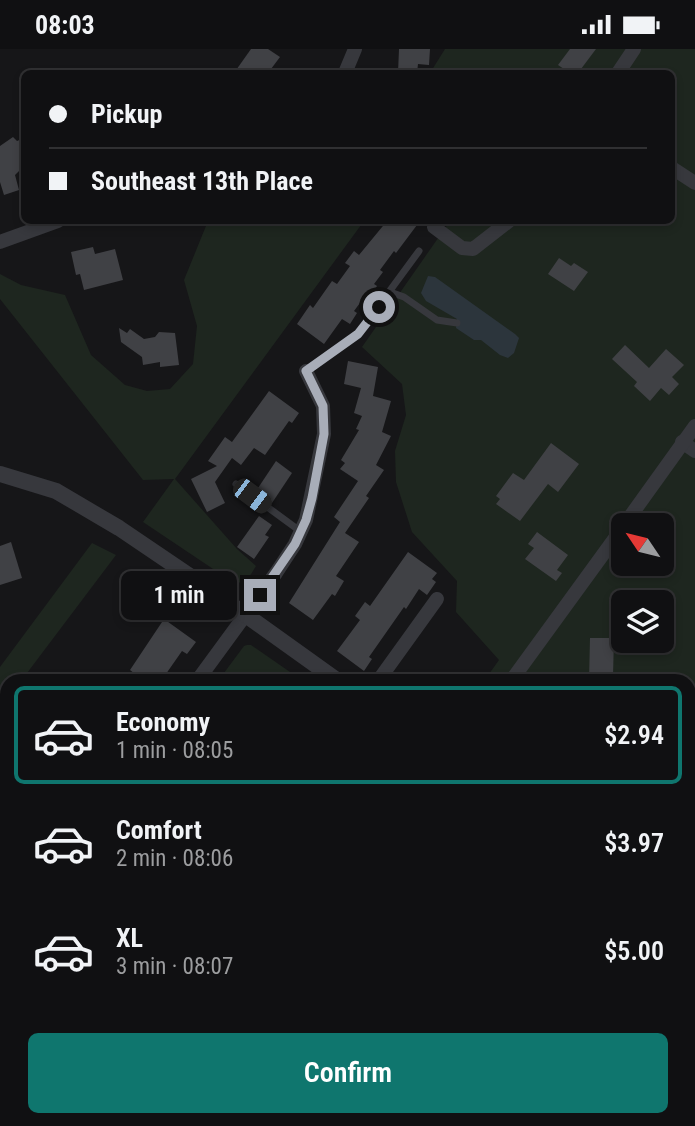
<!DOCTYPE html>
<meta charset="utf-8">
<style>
:root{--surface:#101012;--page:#19191b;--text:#f1f3f6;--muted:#9c9d9f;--line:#303032;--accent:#0f766e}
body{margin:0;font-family:"Roboto Condensed",sans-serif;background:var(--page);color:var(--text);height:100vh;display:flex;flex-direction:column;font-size:26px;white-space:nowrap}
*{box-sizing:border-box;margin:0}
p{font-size:23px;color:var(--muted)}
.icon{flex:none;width:38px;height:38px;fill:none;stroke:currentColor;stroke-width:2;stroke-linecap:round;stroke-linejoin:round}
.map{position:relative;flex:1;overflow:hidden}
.drawer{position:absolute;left:0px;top:625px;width:696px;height:453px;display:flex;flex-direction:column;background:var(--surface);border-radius:21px 21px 0 0;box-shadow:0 4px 10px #0003,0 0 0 2px var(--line)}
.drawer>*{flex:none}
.banner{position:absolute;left:21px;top:21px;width:654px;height:154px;border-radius:10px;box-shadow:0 4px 10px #0003,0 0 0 2px var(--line);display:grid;align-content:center;height:154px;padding:0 28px;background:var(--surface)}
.needle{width:46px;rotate:305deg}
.buttons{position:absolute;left:611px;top:464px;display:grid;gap:14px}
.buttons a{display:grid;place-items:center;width:63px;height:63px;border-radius:10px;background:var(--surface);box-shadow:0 4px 10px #0003,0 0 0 2px var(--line);font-size:35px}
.end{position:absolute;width:32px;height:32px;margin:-16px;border:9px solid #a8adb8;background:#111;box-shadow:0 0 0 4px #111}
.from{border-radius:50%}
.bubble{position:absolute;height:49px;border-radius:10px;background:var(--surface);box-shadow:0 4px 10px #0003,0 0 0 2px var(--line);font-size:23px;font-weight:600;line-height:49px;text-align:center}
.car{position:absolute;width:21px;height:42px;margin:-21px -10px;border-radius:9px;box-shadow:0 0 5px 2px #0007;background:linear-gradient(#222 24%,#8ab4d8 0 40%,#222 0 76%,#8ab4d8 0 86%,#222 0)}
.banner b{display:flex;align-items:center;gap:24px;height:66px;font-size:26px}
.banner b+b{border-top:2px solid var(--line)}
.banner i{width:18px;height:18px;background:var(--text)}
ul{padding:12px 0 0;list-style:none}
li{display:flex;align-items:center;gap:21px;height:98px;margin:0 14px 10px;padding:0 14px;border:4px solid transparent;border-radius:10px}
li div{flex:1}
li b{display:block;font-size:26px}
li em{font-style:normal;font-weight:600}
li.on{border-color:var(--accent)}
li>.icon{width:63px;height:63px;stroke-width:1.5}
.action{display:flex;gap:14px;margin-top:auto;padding:14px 28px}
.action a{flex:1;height:80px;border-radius:10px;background:var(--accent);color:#fff;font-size:28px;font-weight:600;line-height:80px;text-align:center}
.status{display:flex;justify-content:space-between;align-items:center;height:49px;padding:0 35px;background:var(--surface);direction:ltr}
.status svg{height:19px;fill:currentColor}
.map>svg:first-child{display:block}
.green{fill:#1e261f;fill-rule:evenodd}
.water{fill:#2c353c}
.building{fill:#404145}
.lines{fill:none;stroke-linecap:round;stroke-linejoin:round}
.service{stroke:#37383d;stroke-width:7}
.minor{stroke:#37383d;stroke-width:14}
.tertiary{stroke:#37383d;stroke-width:16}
.route{stroke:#a8adb8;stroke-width:9}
</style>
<div class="status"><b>08:03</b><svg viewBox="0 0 49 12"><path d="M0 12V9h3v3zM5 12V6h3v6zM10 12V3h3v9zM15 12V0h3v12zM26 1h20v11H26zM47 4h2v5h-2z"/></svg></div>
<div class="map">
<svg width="695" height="1077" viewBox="0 0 695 1077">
<rect width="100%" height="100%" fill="#161618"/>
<g class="green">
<path d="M445,0h250v1077h-269l5,-6h259v-439h-206l15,-21 -43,-48 1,-31 -45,-49 -16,-50 -1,-31 11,-36 -4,-31 -40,-37 88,-126h222v-148h-242zM623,476h39v38h-39zM623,553h39v39h-39z"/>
<path d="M208,172h156l-189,258 62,70 19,17c-6,10 -9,17 -22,17l-91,-61 31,-43 -31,1 -143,-181v-25l21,11 44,10 26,60 34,30 22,6 23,-2 23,-25 4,-38 -13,-46z"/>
<path d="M92,494l24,12 -95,126h-14v19l-7,9v-42z"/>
<path d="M247,596h4l52,36h-85l26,-35z"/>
<path d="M0,770l7,5v296h170l-5,6h-172z"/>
</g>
<path class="water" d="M428,227l7,1 80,57 4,4 -5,15 -6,5 -8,-3 -19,-15h-7l-18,-12 1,-9 -31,-18 -5,-8z"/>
<g class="building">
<path d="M251,0h17l12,8 -12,16h-34z"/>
<path d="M399,0h31l-1,16 -11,-1 -1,9h-19z"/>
<path d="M570,0h26l-18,24h-8l-12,-8z"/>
<path d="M13,88l4,4 7,-3v28l-9,9 4,15 -15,5 -4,-13v-36z"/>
<path d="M387,172h33l-24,32 -2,-2 -14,19 3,2 -9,12 3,2 -6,9 -3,-3 -14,19 3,2 -7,11 -8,-5 -18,25 -27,-20 13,-19 3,3 19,-27 5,3 13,-18 -5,-3 9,-12 5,4z"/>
<path d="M93,198l2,7 20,-5 8,31 -39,10 -4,-16 -4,1 -5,-23z"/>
<path d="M559,209l12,8 3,-3 14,9 -14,19 -26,-17z"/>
<path d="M119,279l8,5 3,-4 14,10 11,-2 4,-5 16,1 4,32 -19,2v-5l-17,3 -1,-8 -21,-15z"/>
<path d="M625,296l24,23 17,-19 18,16 -12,12 7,7 -10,11 -8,-7 -11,13 -16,-15 3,-4 -25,-23z"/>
<path d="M348,312l30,6 -5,29 18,5 -9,31 9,4 -15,29 8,5 -18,26 3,2 -24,35 14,9 -23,34 8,5 -9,15 -3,-2 -19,26 -24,-17 51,-81 -6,-5 24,-36 -18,-12 5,-6 -4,-3 18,-30 -3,-1 6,-13 -8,-3 7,-25 -17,-4z"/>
<path d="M269,342l30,22 -7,10 -3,-2 -24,34 -11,-7 -13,17 -9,-7 -17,24 10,21 -18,9 -16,-33 26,-13 -9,-5 17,-24 7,5z"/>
<path d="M551,394l28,21 -21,28 -10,-8 -28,37 -24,-17 4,-5 -4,-3 17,-23 11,7z"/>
<path d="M276,412l16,12 -20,30 -16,-12z"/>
<path d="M259,467l13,9 -7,10 4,2 -15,22 -17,-12z"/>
<path d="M537,483l31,23 -11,15 5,3 -6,8 -31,-22 9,-11 -6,-4z"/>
<path d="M11,493l11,36 -22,7v-39z"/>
<path d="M408,503l29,21 -5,6 4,3 -9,13 -8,-6 -13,20 -2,-2 -35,50 3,2 -8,12 -27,-20 23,-31 -5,-4 10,-14 5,4z"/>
<path d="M164,570l32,23 -9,12 -5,-3 -21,30h-17l-14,-11z"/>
<path d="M590,589h24l-1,38h-6l-1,5h-17z"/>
</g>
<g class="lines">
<g class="service">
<path d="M390,243l14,5 33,23 20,3"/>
<path d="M306,322l52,-37 61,-83"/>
<path d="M236,435l64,47"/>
</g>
<g class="minor">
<path d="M345,24l10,-24"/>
<path d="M618,24l16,-24"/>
<path d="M672,119l23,15"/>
<path d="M434,178l28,21 11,1 36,-28"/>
<path d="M0,193l58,-21"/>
<path d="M682,393l13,9"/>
<path d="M624,476l71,-99"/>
<path d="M197,632l79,-108 19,-29 11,-24 18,-86 -1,-28 -17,-35"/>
<path d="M378,632l59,-82"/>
<path d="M511,632l112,-154"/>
<path d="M583,1071l7,6"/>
<path d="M191,1077l4,-6"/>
</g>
<g class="tertiary">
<path d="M0,425l56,17 63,37 96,65 123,88"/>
<path d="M690,879l5,4"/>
</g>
</g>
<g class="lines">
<path class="route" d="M260,546l35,-51 11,-24 6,-22 12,-64 -1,-28 -17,-35 52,-37 21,-27"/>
</g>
</svg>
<div class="buttons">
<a><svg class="needle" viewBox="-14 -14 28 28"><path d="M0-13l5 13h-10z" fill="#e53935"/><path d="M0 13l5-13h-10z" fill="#9c9d9f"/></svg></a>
<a><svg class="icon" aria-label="layers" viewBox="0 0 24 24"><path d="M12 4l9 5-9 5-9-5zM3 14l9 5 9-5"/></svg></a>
</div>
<i class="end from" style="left:379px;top:258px"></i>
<i class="end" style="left:260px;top:546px"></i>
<div class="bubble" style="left:121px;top:522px;width:116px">1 min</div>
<i class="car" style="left:252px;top:447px;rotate:127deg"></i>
<div class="banner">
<b><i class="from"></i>Pickup</b>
<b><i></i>Southeast 13th Place</b>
</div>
<section class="drawer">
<ul>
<li class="on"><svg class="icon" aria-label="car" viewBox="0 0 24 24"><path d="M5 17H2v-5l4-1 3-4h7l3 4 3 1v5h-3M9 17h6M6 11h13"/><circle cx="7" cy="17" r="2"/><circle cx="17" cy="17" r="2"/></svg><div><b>Economy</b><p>1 min · 08:05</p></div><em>$2.94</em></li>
<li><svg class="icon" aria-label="car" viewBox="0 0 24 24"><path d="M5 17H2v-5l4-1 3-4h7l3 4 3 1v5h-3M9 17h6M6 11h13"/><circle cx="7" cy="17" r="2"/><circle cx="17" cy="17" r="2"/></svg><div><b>Comfort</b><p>2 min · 08:06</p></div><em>$3.97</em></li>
<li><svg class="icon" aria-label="car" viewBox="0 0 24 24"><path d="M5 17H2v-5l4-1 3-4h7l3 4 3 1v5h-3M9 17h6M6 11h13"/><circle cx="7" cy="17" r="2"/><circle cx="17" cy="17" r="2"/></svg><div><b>XL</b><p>3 min · 08:07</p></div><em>$5.00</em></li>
</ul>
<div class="action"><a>Confirm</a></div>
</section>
</div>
